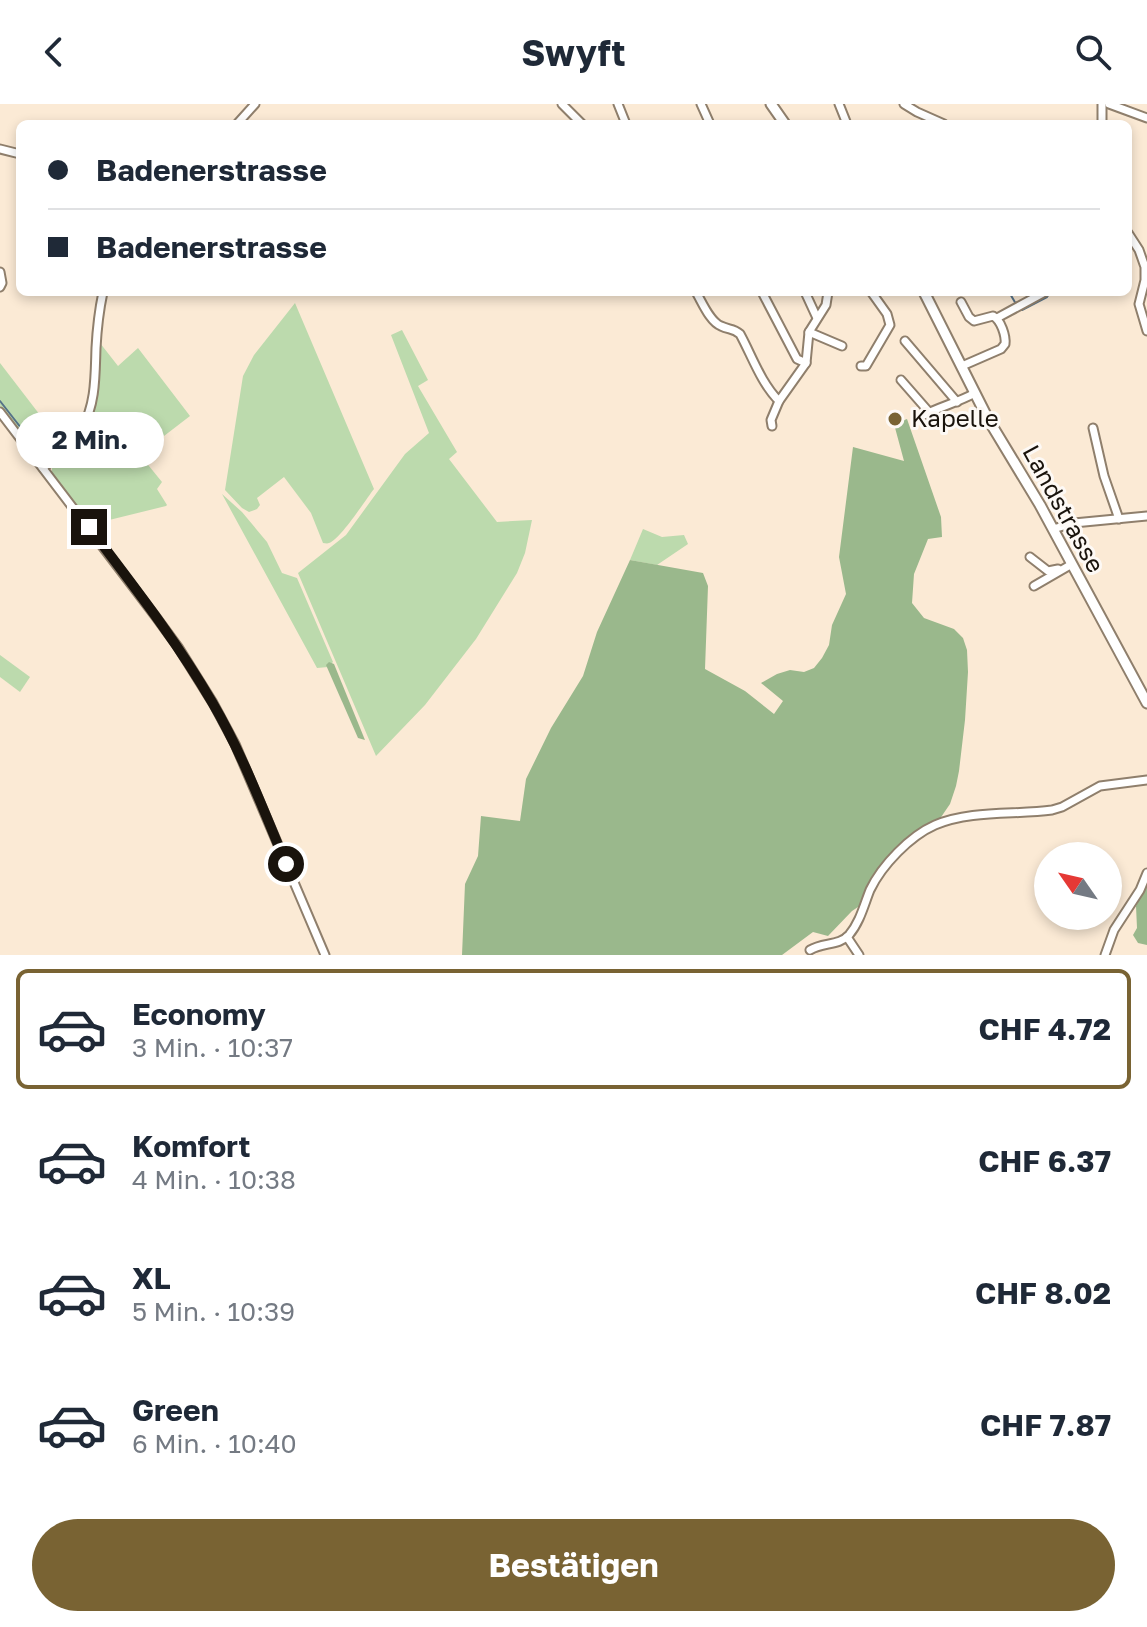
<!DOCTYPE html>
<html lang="de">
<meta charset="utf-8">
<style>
:root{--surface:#fff;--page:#f6f6f7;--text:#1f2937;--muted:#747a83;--line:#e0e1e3;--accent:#796333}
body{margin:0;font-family:"Golos Text",sans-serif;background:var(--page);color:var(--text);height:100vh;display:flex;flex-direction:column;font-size:30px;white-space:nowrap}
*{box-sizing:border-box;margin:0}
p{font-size:26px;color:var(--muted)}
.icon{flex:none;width:44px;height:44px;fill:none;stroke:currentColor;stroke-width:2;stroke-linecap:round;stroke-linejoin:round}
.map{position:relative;height:851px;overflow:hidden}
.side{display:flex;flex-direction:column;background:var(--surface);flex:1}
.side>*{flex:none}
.hud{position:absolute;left:16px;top:16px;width:1116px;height:176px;border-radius:12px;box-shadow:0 4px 12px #0003;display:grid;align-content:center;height:176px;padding:0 32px;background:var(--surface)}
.needle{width:52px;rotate:304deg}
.tools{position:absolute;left:1034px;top:738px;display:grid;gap:16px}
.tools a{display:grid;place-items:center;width:88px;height:88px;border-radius:50%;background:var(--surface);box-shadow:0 4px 12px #0003;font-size:40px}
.end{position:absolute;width:36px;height:36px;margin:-18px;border:10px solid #19130c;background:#fff;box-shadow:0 0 0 4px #fff}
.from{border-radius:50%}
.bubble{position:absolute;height:56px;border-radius:28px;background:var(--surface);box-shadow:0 4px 12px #0003;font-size:26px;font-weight:700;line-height:56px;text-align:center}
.hud b{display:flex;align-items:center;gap:28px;height:76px;font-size:30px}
.hud b+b{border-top:2px solid var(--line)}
.hud i{width:20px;height:20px;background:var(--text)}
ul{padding:14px 0 0;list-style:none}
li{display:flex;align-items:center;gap:24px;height:120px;margin:0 16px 12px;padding:0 16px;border:4px solid transparent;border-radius:12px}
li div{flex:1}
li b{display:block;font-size:30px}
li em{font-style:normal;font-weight:700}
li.active{border-color:var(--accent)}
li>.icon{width:72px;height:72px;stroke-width:1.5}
.cta{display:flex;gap:16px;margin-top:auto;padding:16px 32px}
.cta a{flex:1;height:92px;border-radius:48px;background:var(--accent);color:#fff;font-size:32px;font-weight:700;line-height:92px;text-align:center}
header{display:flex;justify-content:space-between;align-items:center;height:104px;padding:0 32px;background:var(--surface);font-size:36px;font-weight:700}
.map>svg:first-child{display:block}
.green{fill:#bcdaad}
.forest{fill:#9ab88c}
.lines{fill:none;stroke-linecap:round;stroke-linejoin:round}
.stream{stroke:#567288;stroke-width:2}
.minor-casing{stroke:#8f7f6c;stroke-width:11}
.major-casing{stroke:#8f7f6c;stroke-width:13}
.minor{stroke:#fff;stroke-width:7}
.major{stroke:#fff;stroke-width:9}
.route{stroke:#19130c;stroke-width:10}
.poi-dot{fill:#796333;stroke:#fdf9f5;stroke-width:3}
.labels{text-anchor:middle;stroke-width:6;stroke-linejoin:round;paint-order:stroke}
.poi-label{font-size:24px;fill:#19130c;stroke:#fdf9f5;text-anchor:start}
.street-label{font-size:24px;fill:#19130c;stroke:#fdf9f5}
</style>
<header><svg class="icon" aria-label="back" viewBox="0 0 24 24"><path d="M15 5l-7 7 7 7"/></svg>Swyft<svg class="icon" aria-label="search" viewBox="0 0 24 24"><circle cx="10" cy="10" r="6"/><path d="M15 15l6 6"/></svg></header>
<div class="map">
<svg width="1147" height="851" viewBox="0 0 1147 851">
<rect width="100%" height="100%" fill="#fbead5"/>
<g class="green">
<path d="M295,199l79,186c-8,10 -34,51 -45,54 -2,1 -4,0 -6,0l-12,-30 -27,-36 -27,21 3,7 -3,4 -8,3 -7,-4 -17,-18 18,-114 11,-21z"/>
<path d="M402,226l26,50 -10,6 39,66 -8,7 48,63 35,-2 -7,33 -8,20 -41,66 -51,66 -49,51 -78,-183 48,-38 59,-81 24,-21 -38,-98z"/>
<path d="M100,239l18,23 20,-18 52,68 -26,20 -9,-10 -16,12 1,17 22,27 -5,7 10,16 -1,1 -69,17h-8l-37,-47v-10c47,-42 44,-63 48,-123z"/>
<path d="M0,259l63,82 -16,14 -6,-1 -6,-4 -31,-41 -4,-8z"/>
<path d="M222,390l20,18 25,30 15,31 15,5 36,84 -5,5 -11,1z"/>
<path d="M643,425l19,8 22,-2 4,9 -31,21 -27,-5z"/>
<path d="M0,551l30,22 -10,15 -20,-15z"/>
</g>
<g class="forest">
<path d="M907,315l34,98 1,20 -14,2 -14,35 -2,29 12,15 30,11 9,9 4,12 1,22 -3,48 -6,51 -3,15 -6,18 -13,19 -39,28 -37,54 -9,6 -24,25 -15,-4 -31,23h-320l3,-71 13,-28 3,-40 39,5 6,-42 25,-51 32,-52 14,-44 33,-72 73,13 5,13 -3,83 40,22 29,23 9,-13 -22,-18 16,-9 13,-4 14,2 10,-4 8,-10 7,-13 3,-20 14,-31 -7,-37 14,-110 51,14 -10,-37z"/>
<path d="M329,558l5,2 31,76 -7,-2 -32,-73z"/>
<path d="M1147,781v60l-9,-2 -5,-8 4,-7 -1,-22z"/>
</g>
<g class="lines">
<g class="stream">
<path d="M1120,0l15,6"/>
<path d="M1009,188l7,12"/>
<path d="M1019,206h3l25,-13 3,-5"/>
<path d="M0,297l43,55"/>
</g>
<defs>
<g id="minor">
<path d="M562,0l20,20"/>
<path d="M618,0l8,20"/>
<path d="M701,0l9,20"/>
<path d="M839,0l8,20"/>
<path d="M904,0l13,8 27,12"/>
<path d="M1102,0v20"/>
<path d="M1109,0l38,14"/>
<path d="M237,20l18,-20"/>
<path d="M0,45l20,5"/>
<path d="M1128,129l11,17 6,17v13l-6,24 8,27"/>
<path d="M0,168l2,11 -2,4"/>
<path d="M696,188c6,10 14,30 25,34 8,4 12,2 19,8 12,22 21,49 39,67"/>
<path d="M762,188l35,67 9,4"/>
<path d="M805,188l12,26"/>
<path d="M961,198l8,15 5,4 19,-5c8,4 13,20 12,28l-4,5 -39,17"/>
<path d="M997,214l48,-26"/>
<path d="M809,228l33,14"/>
<path d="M905,237l52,61"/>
<path d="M861,262h5l24,-41 -3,-11 -15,-21"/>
<path d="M901,276l28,32"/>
<path d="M0,308l156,205 22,30 35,56 22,41 90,211"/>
<path d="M920,313c18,-10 37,-14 55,-24"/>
<path d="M772,322l-1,-6 8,-19 27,-38 3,-31 17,-27 2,-13"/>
<path d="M1093,324l11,48 15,43"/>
<path d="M43,364c14,-12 29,-24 39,-40 14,-24 13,-53 14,-80 1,-19 3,-37 7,-56"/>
<path d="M1053,425l21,-6 73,-7"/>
<path d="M1030,453l18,14 10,-2"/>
<path d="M1034,482l38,-22"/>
<path d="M847,833l12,18"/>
<path d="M810,846c13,-8 29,-4 39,-15 11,-13 15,-30 21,-45 12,-25 40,-54 65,-65 36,-15 79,-10 117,-15l10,-3 38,-21 47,-6"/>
<path d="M1105,851l9,-25 26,-40 7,-17"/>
</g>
<g id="major">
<path d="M771,0l14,20"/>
<path d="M924,188l64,127 52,86 107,198"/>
</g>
</defs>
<use href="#minor" class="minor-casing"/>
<use href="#major" class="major-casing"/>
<use href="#minor" class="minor"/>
<use href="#major" class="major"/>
</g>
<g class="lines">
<path class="route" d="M89,423c43,57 87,113 123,175 30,51 51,107 74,162"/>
</g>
<circle class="poi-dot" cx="895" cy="315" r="8"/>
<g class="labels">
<g class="poi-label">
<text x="911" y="323">Kapelle</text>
</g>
<g class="street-label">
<text transform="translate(1063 405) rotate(61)" y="8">Landstrasse</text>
</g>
</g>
</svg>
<div class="tools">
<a><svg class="needle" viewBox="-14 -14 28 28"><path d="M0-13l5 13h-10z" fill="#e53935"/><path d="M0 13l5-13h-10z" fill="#747a83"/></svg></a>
</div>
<i class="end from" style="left:286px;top:760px"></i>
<i class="end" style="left:89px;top:423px"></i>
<div class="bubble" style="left:16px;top:308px;width:148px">2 Min.</div>
<div class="hud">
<b><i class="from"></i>Badenerstrasse</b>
<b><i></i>Badenerstrasse</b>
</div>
</div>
<section class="side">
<ul>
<li class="active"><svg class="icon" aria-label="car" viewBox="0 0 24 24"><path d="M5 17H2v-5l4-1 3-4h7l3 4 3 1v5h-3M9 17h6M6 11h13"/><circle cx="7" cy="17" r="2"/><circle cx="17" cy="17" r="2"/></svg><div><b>Economy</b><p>3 Min. · 10:37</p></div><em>CHF 4.72</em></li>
<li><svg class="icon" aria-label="car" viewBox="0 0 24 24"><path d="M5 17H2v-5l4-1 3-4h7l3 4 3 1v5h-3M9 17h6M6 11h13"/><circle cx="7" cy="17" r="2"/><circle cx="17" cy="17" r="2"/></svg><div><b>Komfort</b><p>4 Min. · 10:38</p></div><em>CHF 6.37</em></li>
<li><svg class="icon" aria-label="car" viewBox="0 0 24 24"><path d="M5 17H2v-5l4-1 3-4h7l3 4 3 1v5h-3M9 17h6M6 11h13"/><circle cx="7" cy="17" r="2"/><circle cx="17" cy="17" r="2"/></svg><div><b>XL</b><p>5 Min. · 10:39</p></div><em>CHF 8.02</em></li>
<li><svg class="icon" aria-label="car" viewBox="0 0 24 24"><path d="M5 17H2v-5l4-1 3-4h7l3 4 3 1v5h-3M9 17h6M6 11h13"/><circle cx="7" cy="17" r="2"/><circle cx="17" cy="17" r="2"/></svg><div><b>Green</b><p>6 Min. · 10:40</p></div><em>CHF 7.87</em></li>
</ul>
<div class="cta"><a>Bestätigen</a></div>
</section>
